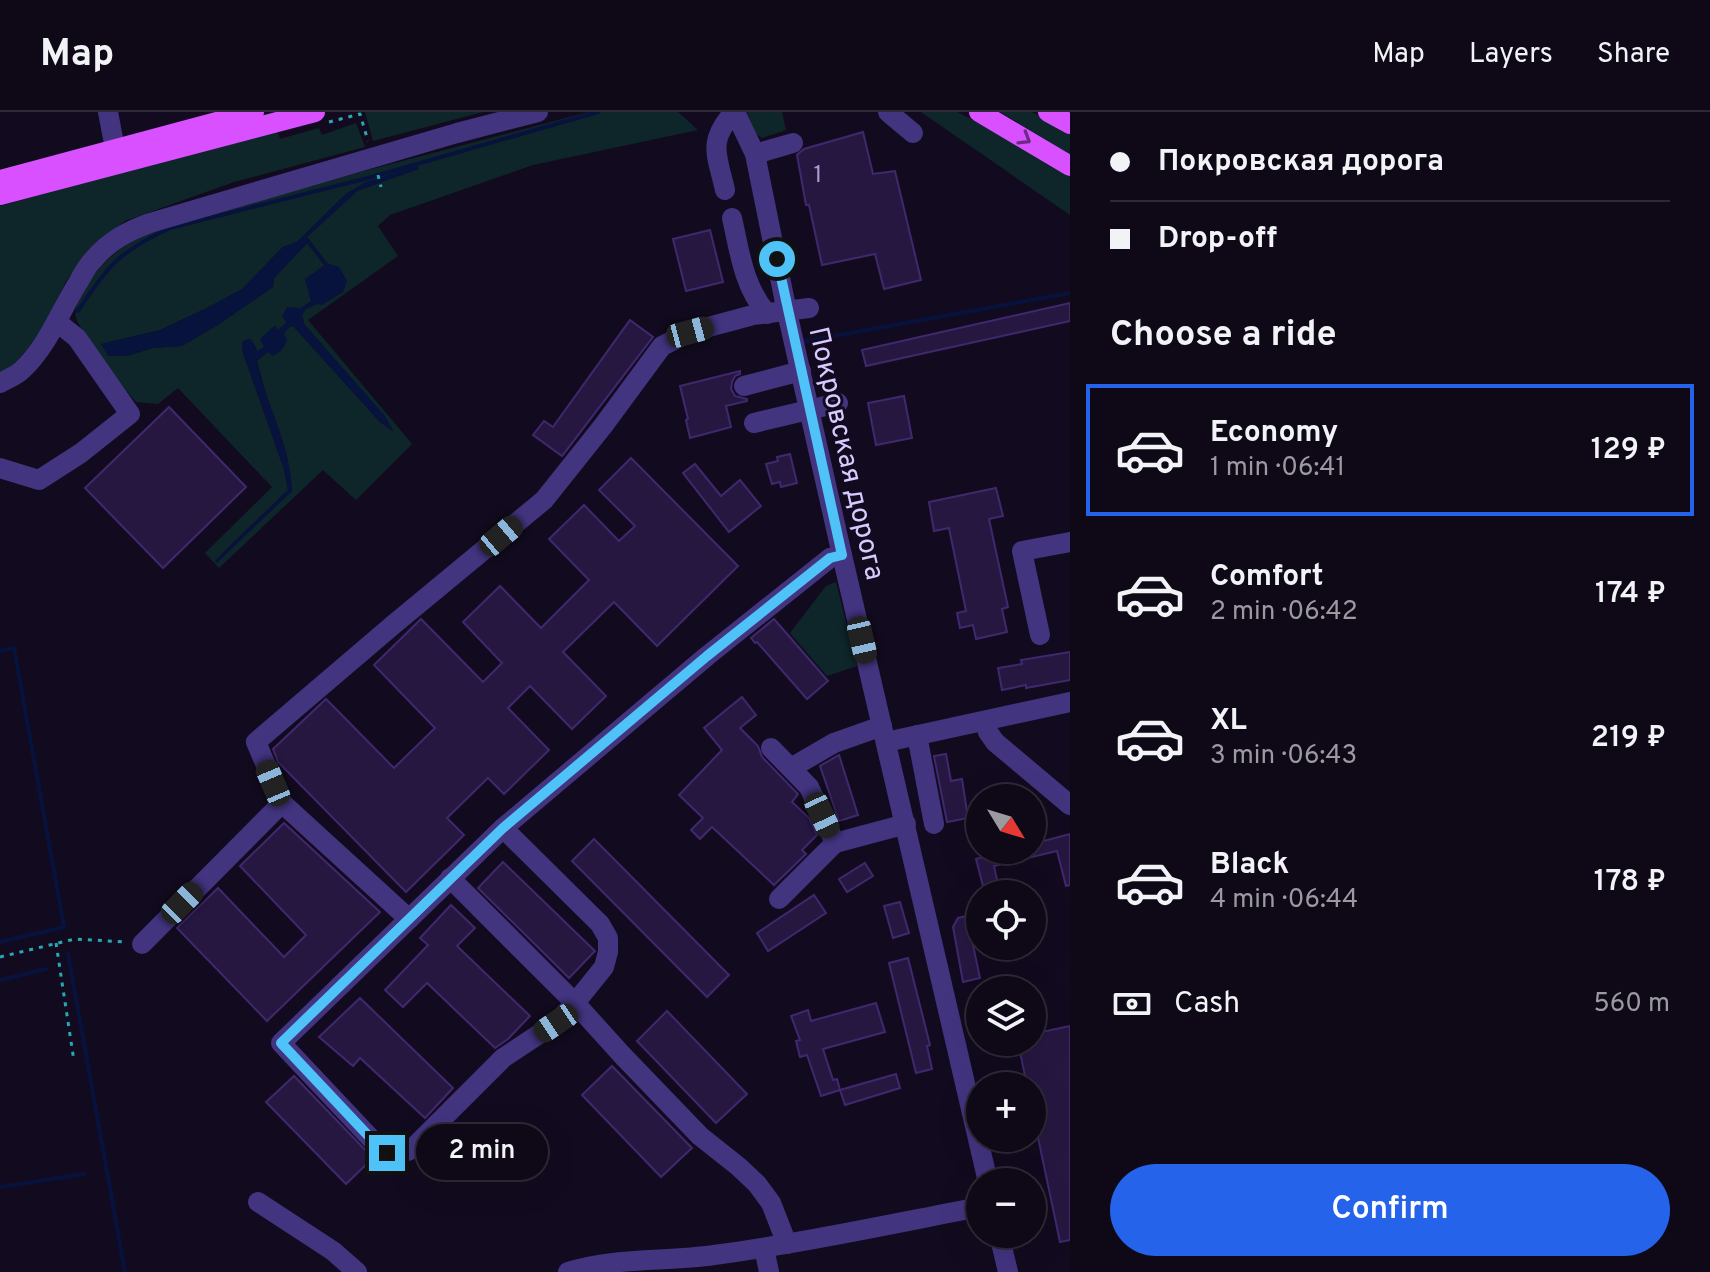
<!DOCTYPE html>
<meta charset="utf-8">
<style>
:root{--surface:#0e0817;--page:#171120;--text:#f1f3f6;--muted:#9b9aa1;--line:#2e2936;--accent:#2563eb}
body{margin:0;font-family:Overpass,sans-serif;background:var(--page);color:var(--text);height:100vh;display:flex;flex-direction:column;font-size:30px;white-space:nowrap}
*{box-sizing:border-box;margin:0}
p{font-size:26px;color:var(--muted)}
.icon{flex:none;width:44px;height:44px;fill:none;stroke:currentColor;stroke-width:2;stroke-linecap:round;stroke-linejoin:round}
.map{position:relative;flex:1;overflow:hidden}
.sheet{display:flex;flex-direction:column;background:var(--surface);width:640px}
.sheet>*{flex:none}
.hud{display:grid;align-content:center;height:176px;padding:0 40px;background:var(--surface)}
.needle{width:52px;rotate:128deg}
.controls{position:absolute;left:966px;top:672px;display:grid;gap:16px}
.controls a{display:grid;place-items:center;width:80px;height:80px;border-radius:50%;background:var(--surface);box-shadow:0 8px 32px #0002,0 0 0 2px var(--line);font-size:40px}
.end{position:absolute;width:36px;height:36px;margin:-18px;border:10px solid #4fc3f7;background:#111;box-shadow:0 0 0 4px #111}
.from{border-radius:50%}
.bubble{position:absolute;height:56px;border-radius:28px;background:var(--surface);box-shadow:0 8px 32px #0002,0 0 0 2px var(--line);font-size:26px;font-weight:600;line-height:56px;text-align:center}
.car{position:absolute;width:24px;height:48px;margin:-24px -12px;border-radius:10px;box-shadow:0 0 6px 2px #0007;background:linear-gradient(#222 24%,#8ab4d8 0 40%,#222 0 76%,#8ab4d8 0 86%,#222 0)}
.hud b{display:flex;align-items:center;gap:28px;height:76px;font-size:30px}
.hud b+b{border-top:2px solid var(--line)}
.hud i{width:20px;height:20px;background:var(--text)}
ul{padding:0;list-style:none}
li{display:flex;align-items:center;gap:24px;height:132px;margin:0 16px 12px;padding:0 24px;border:4px solid transparent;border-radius:0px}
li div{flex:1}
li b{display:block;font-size:30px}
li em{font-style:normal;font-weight:600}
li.active{border-color:var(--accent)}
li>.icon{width:72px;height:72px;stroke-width:1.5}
h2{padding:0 40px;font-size:36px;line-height:96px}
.pay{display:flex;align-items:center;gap:20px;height:88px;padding:0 40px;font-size:30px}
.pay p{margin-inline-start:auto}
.primary-button{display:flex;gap:16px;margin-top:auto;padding:16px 40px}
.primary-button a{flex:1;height:92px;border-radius:48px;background:var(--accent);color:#fff;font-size:32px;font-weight:600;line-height:92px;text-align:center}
header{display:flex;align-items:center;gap:48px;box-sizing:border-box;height:112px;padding:0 40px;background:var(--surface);border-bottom:2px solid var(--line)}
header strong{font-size:38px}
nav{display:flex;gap:44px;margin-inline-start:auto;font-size:28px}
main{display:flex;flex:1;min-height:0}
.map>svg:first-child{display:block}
.green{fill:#0e2629;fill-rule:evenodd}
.water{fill:#07123d}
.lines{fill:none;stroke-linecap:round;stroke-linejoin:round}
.stream{stroke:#07123d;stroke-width:4}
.building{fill:#261741;stroke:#40286e;stroke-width:2}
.path{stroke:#28a7b4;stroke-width:3;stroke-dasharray:4 6;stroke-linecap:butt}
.minor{stroke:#433480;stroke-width:20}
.major{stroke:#d850ff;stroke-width:20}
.oneway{stroke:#6b2a84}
.route{stroke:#4fc3f7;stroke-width:10}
.labels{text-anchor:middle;stroke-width:6;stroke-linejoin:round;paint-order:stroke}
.number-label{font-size:24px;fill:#ac9cd0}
.street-label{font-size:28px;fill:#d8c9ff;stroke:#120b1f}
</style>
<header>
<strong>Map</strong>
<nav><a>Map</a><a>Layers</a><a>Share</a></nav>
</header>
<main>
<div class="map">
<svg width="1070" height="1160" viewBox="0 0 1070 1160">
<rect width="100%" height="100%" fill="#120b1f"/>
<g class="green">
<path d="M365,0h118l-110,29z"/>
<path d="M589,0h89l20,18 -165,35 -143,50 -12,11 20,30 -90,64 104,124 -56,56 -33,-30 -104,98 -14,-15 67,-66 -94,-99 -20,16 -22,-2c-11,-13 -58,-72 -60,-85 -2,-10 4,-19 9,-28 25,-46 70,-59 116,-75zM418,56l-61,23 -50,46 20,26 -10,41 -11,5 -4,6 2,9 80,92 8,14 -12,-8 -86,-95 -4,-1 -22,26 -11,9 35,130 -77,69 73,-70 -4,-21 -41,-116 -1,-11 16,10 7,-6 10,-20 3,4 34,-29 13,-35 -18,-23 -33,35 -1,9 -57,39 -34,20 -30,2 -25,8h-18l-7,-12 58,-14 47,-22 35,-19 41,-42 14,-5 50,-49z"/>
<path d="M747,0h35l4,18 -24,8 -7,-5z"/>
<path d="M921,0h36l22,11 91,54v38z"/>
<path d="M1000,0h32l38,21v22z"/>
<path d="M356,11l9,24 -131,35 -109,39 -33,26 -26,34 -23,48 -12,16 -19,21 -12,6v-166l277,-77 3,10 39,-11 3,7z"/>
<path d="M836,470l21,84 -30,10 -37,-43 36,-47z"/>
</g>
<path class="water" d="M417,54l2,3 -62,22 -50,46 20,26 12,4 8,14 -4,11 -21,13 -5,-1 -11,5 -4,6 2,9 81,92 9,16 -14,-10 -86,-95 -4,-1 -6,8 3,5c-1,8 -7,14 -15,17l-4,-4 -11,9c9,44 34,84 35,130l-75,72 -2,-2 73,-71 -4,-21 -41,-116 -1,-11 5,-3h4l7,12 6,-4 -4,-8 14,-13 4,4 9,-7 -5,-7 5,-9 14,1 10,-7 -6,-22 20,-14 -18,-22 -33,35 -1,9 -57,39 -34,20 -30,2 -25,8h-19l-7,-12 59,-14 47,-22 35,-19 41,-42 14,-5 50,-49 19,-11z"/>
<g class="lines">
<g class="stream">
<path d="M78,199c30,-46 42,-60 92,-83l198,-50 230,-66"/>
<path d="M801,230l269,-49"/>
<path d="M0,539l14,-3 50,279 -64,15"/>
<path d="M68,842l57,318"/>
<path d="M0,868l46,-11"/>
<path d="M0,1075l84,-13"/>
</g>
</g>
<g class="building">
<path d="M863,20l10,42 22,-3 26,109 -37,9 -9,-35 -53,11 -13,-60h-3l-9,-50 7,-6z"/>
<path d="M710,118l13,52 -37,9 -13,-52z"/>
<path d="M1070,191v18l-204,45 -4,-16z"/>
<path d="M630,208l23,17 -91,119 -29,-21 11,-14 9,6z"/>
<path d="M740,259v3l-5,2 -3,6 -1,7 4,7 12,3v2l-21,5 5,21 -41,11 -4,-18 2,-1 -8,-33z"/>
<path d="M904,284l8,42 -36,7 -8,-42z"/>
<path d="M169,295l77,80 -83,81 -78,-80z"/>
<path d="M790,342l7,29 -16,4 -1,-5 -8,2 -6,-20 12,-3 -1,-4z"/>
<path d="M631,346l107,108 -81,80 -43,-44 -51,50 43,44 -34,33 -42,-43 -22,22 41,42 -45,44 -16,-16 -41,40 17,17 -58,57 -128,-130 -5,-13 53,-50 68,69 41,-40 -61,-63 47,-46 62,63 19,-19 -39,-41 37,-36 41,42 48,-48 -40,-41 35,-34 35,36 16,-15 -36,-36z"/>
<path d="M695,352l26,32 19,-16 21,26 -32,26 -46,-59z"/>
<path d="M996,376l7,28 -14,3 19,88 -6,2 5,23 -31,7 -3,-14 -13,3 -3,-15 9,-2 -17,-83 -15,3 -5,-29z"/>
<path d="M774,507l54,62 -21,18 -50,-57 -2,1 -4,-5z"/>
<path d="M1070,540v28l-44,8v-3l-24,5 -4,-22 24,-4 -1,-4z"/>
<path d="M742,585l14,18 -16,13 18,18 4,11 36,37 -6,8 17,16 8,17 -15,15 4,4 -32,31 -62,-58 -12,12 -9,-9 12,-12 -24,-23 43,-45 -18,-22z"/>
<path d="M946,642l5,27 11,-2 6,39 -21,4 -13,-66z"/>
<path d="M839,643l19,60 -19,6 -19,-55z"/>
<path d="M284,711l96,89 -113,109 -90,-93 41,-40 66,69 22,-22 -66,-69z"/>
<path d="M1070,722v51l-4,1 -9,-35 -63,15 6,28h-15l-9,-35 33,-9h23v-6z"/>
<path d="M594,727l135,136 -22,22 -135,-136z"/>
<path d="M503,750l92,89 -26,27 -91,-90z"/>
<path d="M865,751l8,13 -26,16 -8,-13z"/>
<path d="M814,783l12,18 -58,38 -11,-18z"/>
<path d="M900,790l9,31 -16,5 -9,-32z"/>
<path d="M451,793l24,23 -18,18 73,70 -22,23 -13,9 -68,-65 -24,24 -18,-17 43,-45 -8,-7z"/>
<path d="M980,801v15l-10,3 10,47 -17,4 -10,-55 5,-9z"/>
<path d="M908,846l22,87 -3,1 5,23 -16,4 -27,-110z"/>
<path d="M360,886l93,90 -28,30 -65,-60 -7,8 -34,-29z"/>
<path d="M876,891l9,29 -62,17 10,31 4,-1 3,11 -19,6 -14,-41 -7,2 -4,-16 4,-1 -9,-24 17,-6 3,11z"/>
<path d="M667,899l80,83 -31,29 -79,-82z"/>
<path d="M1070,914v214l-10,2 -28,-133v-23h-5l-9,-44h14v-8z"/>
<path d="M612,954l80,82 -31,29 -79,-82z"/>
<path d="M896,962l4,14 -55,17 -5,-15z"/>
<path d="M294,964l79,82 -27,26 -80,-82z"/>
</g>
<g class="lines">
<g class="path">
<path d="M329,10l31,-8 8,27"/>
<path d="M378,63l3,12"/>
<path d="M56,831l18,118"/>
<path d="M0,845l75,-18 51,3"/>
</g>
<g class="minor">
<path d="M108,0l7,37"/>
<path d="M735,0l20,42 32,158 55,243 146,627"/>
<path d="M888,0l25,21"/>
<path d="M755,42l38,-11"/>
<path d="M725,78c-8,-36 -18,-48 9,-78"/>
<path d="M732,106c8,35 11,67 35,96"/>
<path d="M809,196l-56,7 -63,17 -28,14 -59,80 -59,74 -151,125 -137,117 26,61 127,116 94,-91 204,-172 123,-98 12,-3"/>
<path d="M0,271c7,-4 16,-7 22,-13 26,-24 38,-59 57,-89 4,-7 8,-15 14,-21 16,-19 35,-29 57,-37l307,-90 81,-21"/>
<path d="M744,274l57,-15"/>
<path d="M754,311l84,-20"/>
<path d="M0,356l39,12 42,-27 49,-39 -53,-76 -20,-16"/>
<path d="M1040,523l-18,-84 48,-9"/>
<path d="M985,609l3,11 7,10 75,63"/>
<path d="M917,623l17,89"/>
<path d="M886,630l184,-40"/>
<path d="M771,636l38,39 26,56 -56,56"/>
<path d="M791,656l43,-25 48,-17"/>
<path d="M835,731l71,-19"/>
<path d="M450,766l125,125 48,53 77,80 39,31 18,17 14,19 16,41"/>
<path d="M409,807l-128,124 96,102c12,10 21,11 35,4l91,-91 53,-35 19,-20 29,-36 4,-15v-14l-8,-14 -97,-96"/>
<path d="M142,832l140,-141"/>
<path d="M258,1090l75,49 24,21"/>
<path d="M999,1122l9,38"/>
<path d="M764,1136l5,24"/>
<path d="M568,1160c47,-15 97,-10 146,-17 89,-12 177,-31 266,-48"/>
</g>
<g class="major">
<path d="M979,0l91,54"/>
<path d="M1048,0l22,12"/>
<path d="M0,68l254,-68"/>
<path d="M0,83l315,-83"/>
</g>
</g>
<defs><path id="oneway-chevron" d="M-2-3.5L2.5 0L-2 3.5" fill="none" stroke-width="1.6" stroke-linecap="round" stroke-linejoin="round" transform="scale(2)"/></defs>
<use class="oneway" href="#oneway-chevron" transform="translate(1025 27) rotate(31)"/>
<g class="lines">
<path class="route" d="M387,1041l-10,-8 -96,-102 222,-215 204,-172 123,-98 12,-3 -65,-296"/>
</g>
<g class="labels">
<g class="number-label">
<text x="818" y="70">1</text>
</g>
<g class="street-label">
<text transform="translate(848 341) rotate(77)" y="10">Покровская дорога</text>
</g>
</g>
</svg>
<div class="controls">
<a><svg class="needle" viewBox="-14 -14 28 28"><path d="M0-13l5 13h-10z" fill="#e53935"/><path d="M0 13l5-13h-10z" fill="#9b9aa1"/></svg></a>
<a><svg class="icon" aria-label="locate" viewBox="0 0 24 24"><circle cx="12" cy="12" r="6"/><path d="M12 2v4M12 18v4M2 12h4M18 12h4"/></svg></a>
<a><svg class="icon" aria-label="layers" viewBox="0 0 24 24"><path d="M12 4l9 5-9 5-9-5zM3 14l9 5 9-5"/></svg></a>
<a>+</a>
<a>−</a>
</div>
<i class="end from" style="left:777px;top:147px"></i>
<i class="end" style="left:387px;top:1041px"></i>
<div class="bubble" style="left:416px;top:1012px;width:132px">2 min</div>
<i class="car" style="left:690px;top:220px;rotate:75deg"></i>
<i class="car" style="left:501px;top:424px;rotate:50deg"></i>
<i class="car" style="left:862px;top:528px;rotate:167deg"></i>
<i class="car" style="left:273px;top:671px;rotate:337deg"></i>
<i class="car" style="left:822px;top:703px;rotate:155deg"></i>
<i class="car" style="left:182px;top:791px;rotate:45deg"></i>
<i class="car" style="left:556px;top:911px;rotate:236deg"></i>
</div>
<section class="sheet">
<div class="hud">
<b><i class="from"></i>Покровская дорога</b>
<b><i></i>Drop-off</b>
</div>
<h2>Choose a ride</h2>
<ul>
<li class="active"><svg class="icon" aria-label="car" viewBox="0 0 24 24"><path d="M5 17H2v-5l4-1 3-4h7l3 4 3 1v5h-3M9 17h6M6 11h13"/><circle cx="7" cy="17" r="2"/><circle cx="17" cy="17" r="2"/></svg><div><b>Economy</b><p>1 min · 06:41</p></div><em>129 ₽</em></li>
<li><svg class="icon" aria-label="car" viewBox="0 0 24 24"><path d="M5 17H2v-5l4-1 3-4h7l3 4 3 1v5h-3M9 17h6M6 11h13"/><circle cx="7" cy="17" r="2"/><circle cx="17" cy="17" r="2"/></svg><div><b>Comfort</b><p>2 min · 06:42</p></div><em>174 ₽</em></li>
<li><svg class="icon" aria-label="car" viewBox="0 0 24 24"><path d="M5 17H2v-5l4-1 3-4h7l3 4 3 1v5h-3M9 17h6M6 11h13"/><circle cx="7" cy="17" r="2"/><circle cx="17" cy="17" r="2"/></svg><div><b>XL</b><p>3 min · 06:43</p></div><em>219 ₽</em></li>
<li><svg class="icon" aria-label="car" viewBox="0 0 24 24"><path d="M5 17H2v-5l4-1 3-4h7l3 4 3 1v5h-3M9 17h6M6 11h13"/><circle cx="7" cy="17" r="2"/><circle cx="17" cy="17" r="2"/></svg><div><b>Black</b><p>4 min · 06:44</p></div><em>178 ₽</em></li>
</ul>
<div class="pay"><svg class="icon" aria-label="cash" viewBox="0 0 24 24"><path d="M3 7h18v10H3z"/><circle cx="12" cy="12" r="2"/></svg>Cash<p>560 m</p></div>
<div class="primary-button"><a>Confirm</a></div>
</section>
</main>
